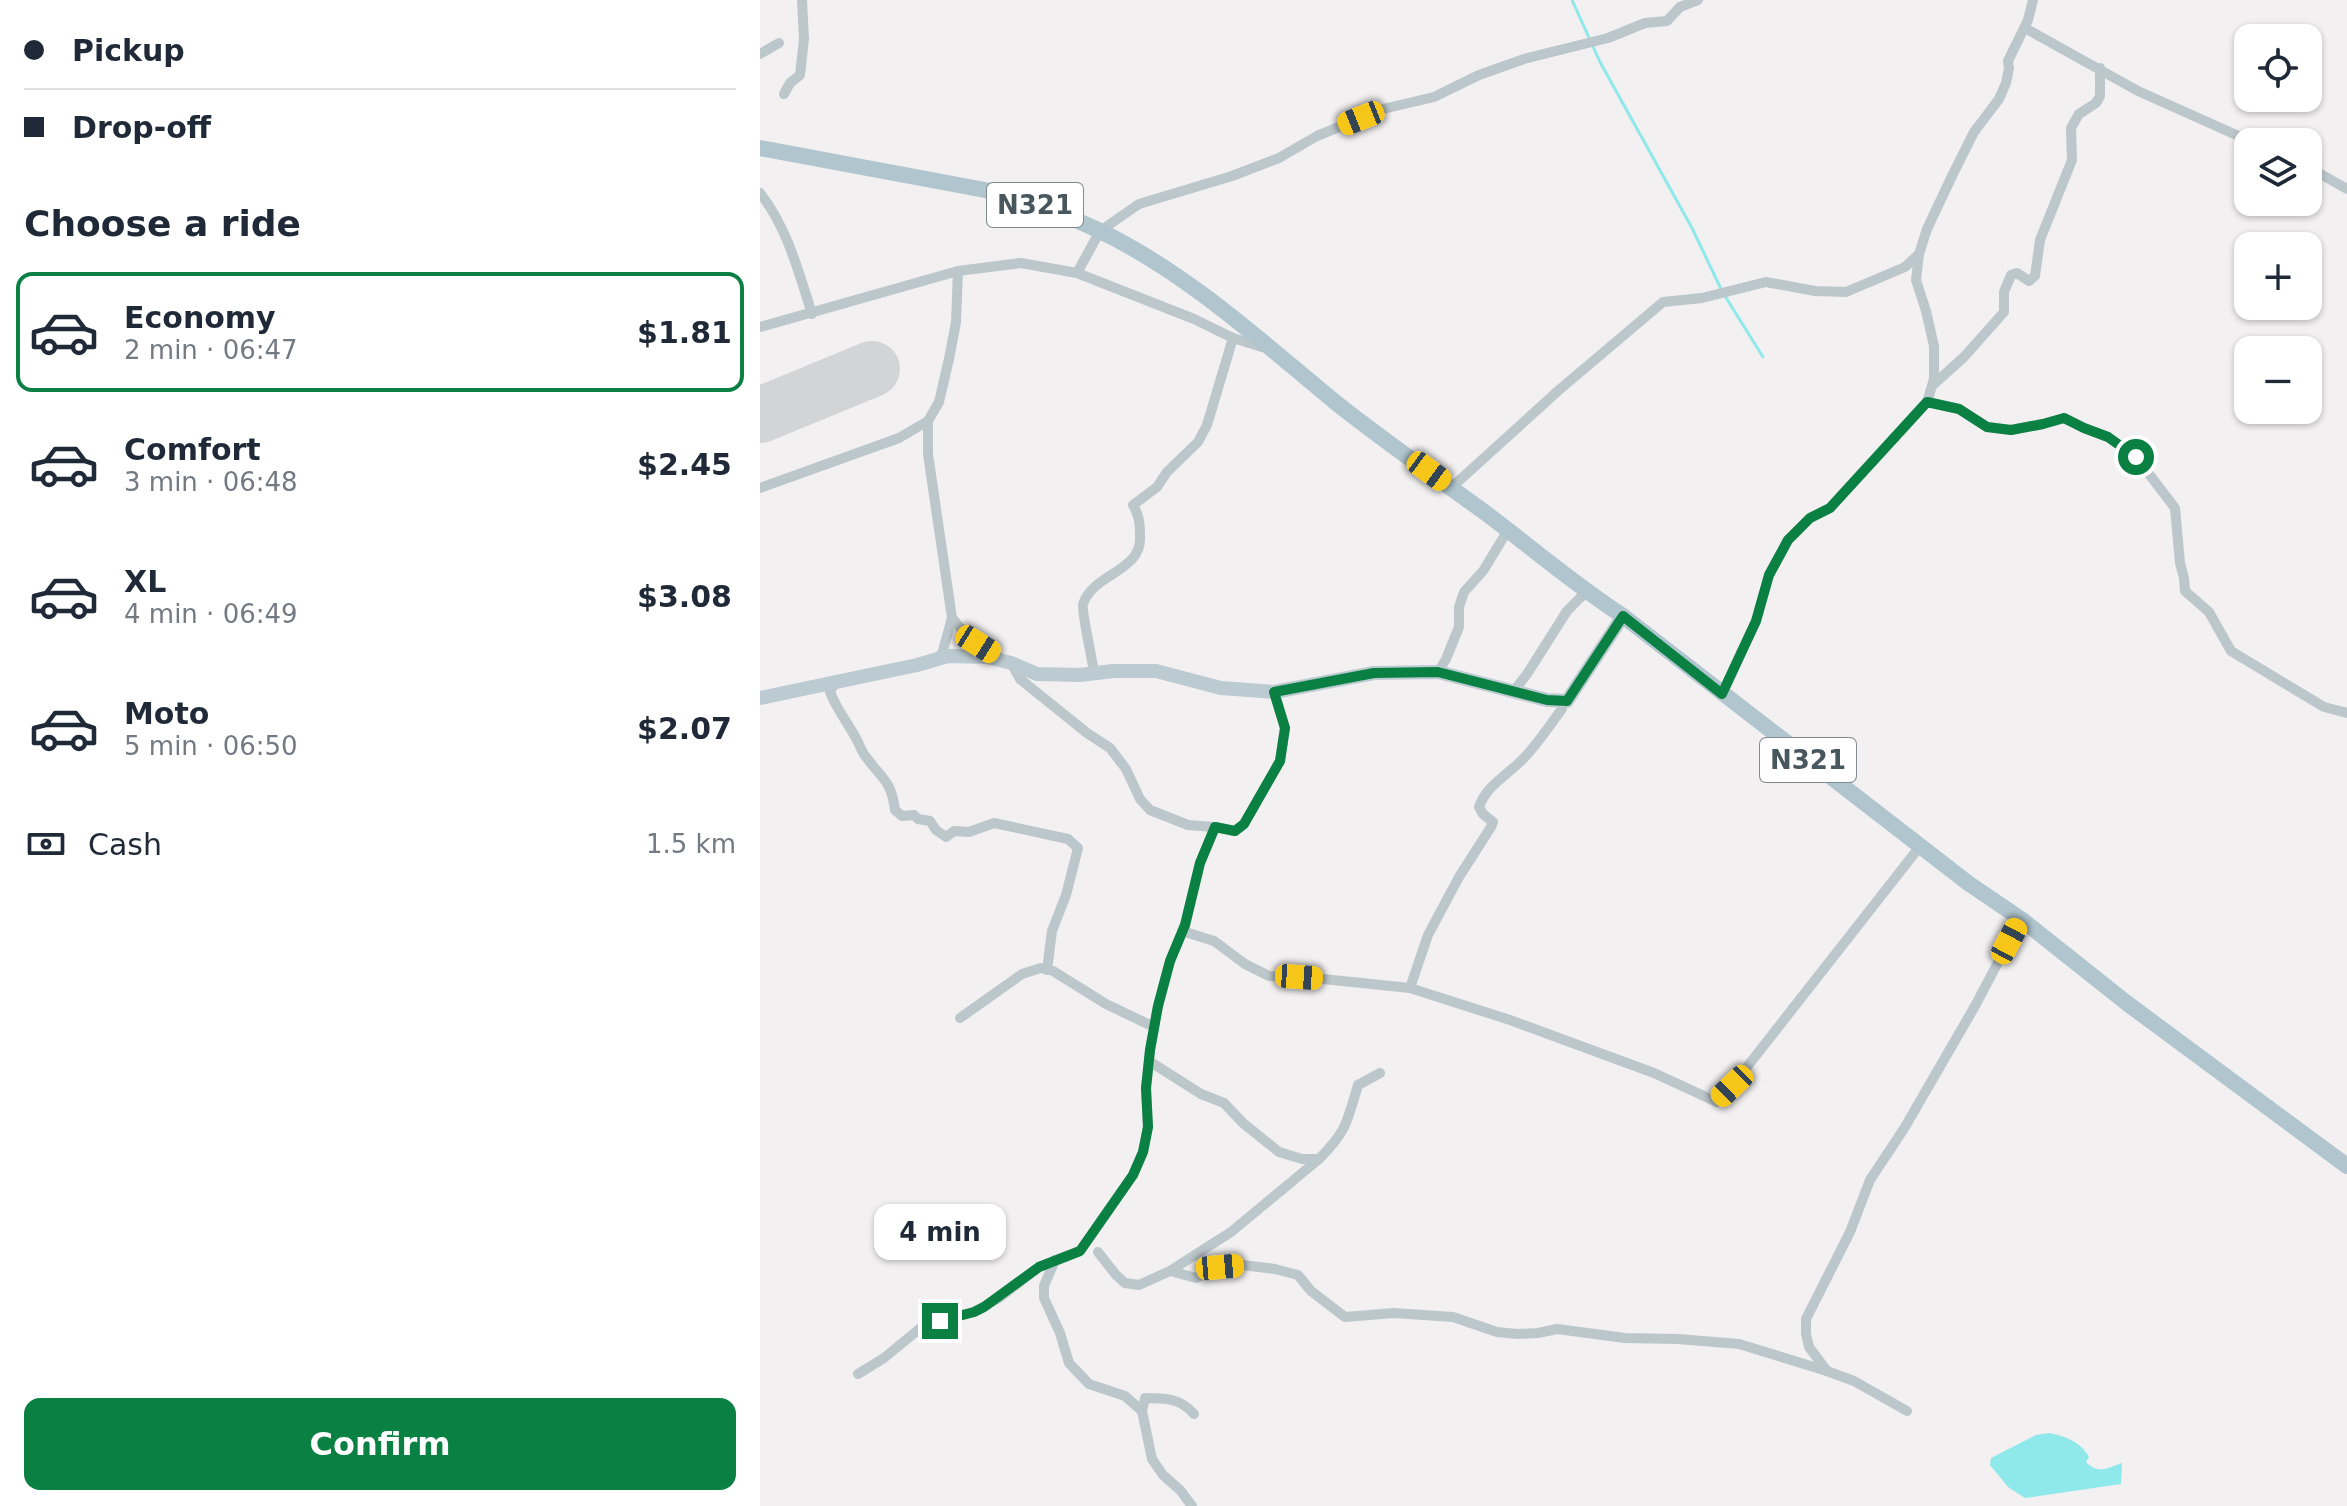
<!DOCTYPE html>
<meta charset="utf-8">
<style>
:root{--surface:#fff;--page:#f6f6f7;--text:#1f2937;--muted:#747a83;--line:#e0e1e3;--accent:#0b8043}
body{margin:0;font-family:"DejaVu Sans",sans-serif;background:var(--page);color:var(--text);height:100vh;display:flex;flex-direction:column;font-size:30px;white-space:nowrap}
*{box-sizing:border-box;margin:0}
p{font-size:26px;color:var(--muted)}
.icon{flex:none;width:44px;height:44px;fill:none;stroke:currentColor;stroke-width:2;stroke-linecap:round;stroke-linejoin:round}
.map{position:relative;flex:1;overflow:hidden}
.details{display:flex;flex-direction:column;background:var(--surface);width:760px}
.details>*{flex:none}
.guide{display:grid;align-content:center;height:176px;padding:0 24px;background:var(--surface)}
.fabs{position:absolute;left:1474px;top:24px;display:grid;gap:16px}
.fabs a{display:grid;place-items:center;width:88px;height:88px;border-radius:16px;background:var(--surface);box-shadow:0 2px 6px #0004;font-size:40px}
.end{position:absolute;width:36px;height:36px;margin:-18px;border:10px solid #0b8043;background:#fff;box-shadow:0 0 0 4px #fff}
.from{border-radius:50%}
.bubble{position:absolute;height:56px;border-radius:16px;background:var(--surface);box-shadow:0 2px 6px #0004;font-size:26px;font-weight:700;line-height:56px;text-align:center}
.car{position:absolute;width:24px;height:48px;margin:-24px -12px;border-radius:10px;box-shadow:0 0 6px 2px #0007;background:linear-gradient(#f5c518 24%,#345 0 40%,#f5c518 0 76%,#345 0 86%,#f5c518 0)}
.guide b{display:flex;align-items:center;gap:28px;height:76px;font-size:30px}
.guide b+b{border-top:2px solid var(--line)}
.guide i{width:20px;height:20px;background:var(--text)}
ul{padding:0;list-style:none}
li{display:flex;align-items:center;gap:24px;height:120px;margin:0 16px 12px;padding:0 8px;border:4px solid transparent;border-radius:16px}
li div{flex:1}
li b{display:block;font-size:30px}
li em{font-style:normal;font-weight:700}
li.on{border-color:var(--accent)}
li>.icon{width:72px;height:72px;stroke-width:1.5}
h2{padding:0 24px;font-size:36px;line-height:96px}
.pay{display:flex;align-items:center;gap:20px;height:88px;padding:0 24px;font-size:30px}
.pay p{margin-inline-start:auto}
.cta{display:flex;gap:16px;margin-top:auto;padding:16px 24px}
.cta a{flex:1;height:92px;border-radius:16px;background:var(--accent);color:#fff;font-size:32px;font-weight:700;line-height:92px;text-align:center}
main{display:flex;flex:1;min-height:0}
.map>svg:first-child{display:block}
.water{fill:#8fe8e9}
.lines{fill:none;stroke-linecap:round;stroke-linejoin:round}
.stream{stroke:#8fe8e9;stroke-width:3}
.runway{stroke:#d2d4d5;stroke-width:56}
.street{stroke:#bcc7cc;stroke-width:10}
.secondary{stroke:#bccad1;stroke-width:14}
.primary{stroke:#b0c5ce;stroke-width:16}
.route{stroke:#0b8043;stroke-width:10}
.labels{text-anchor:middle;stroke-width:8;stroke-linejoin:round;paint-order:stroke}
.shield{fill:#fff;stroke:#7f898e;stroke-width:2}
.shield-label{font-size:26px;font-weight:bold;fill:#48575d}
</style>
<main>
<section class="details">
<div class="guide">
<b><i class="from"></i>Pickup</b>
<b><i></i>Drop-off</b>
</div>
<h2>Choose a ride</h2>
<ul>
<li class="on"><svg class="icon" aria-label="car" viewBox="0 0 24 24"><path d="M5 17H2v-5l4-1 3-4h7l3 4 3 1v5h-3M9 17h6M6 11h13"/><circle cx="7" cy="17" r="2"/><circle cx="17" cy="17" r="2"/></svg><div><b>Economy</b><p>2 min · 06:47</p></div><em>$1.81</em></li>
<li><svg class="icon" aria-label="car" viewBox="0 0 24 24"><path d="M5 17H2v-5l4-1 3-4h7l3 4 3 1v5h-3M9 17h6M6 11h13"/><circle cx="7" cy="17" r="2"/><circle cx="17" cy="17" r="2"/></svg><div><b>Comfort</b><p>3 min · 06:48</p></div><em>$2.45</em></li>
<li><svg class="icon" aria-label="car" viewBox="0 0 24 24"><path d="M5 17H2v-5l4-1 3-4h7l3 4 3 1v5h-3M9 17h6M6 11h13"/><circle cx="7" cy="17" r="2"/><circle cx="17" cy="17" r="2"/></svg><div><b>XL</b><p>4 min · 06:49</p></div><em>$3.08</em></li>
<li><svg class="icon" aria-label="car" viewBox="0 0 24 24"><path d="M5 17H2v-5l4-1 3-4h7l3 4 3 1v5h-3M9 17h6M6 11h13"/><circle cx="7" cy="17" r="2"/><circle cx="17" cy="17" r="2"/></svg><div><b>Moto</b><p>5 min · 06:50</p></div><em>$2.07</em></li>
</ul>
<div class="pay"><svg class="icon" aria-label="cash" viewBox="0 0 24 24"><path d="M3 7h18v10H3z"/><circle cx="12" cy="12" r="2"/></svg>Cash<p>1.5 km</p></div>
<div class="cta"><a>Confirm</a></div>
</section>
<div class="map">
<svg width="1587" height="1506" viewBox="0 0 1587 1506">
<rect width="100%" height="100%" fill="#f2f0f0"/>
<path class="water" d="M1289,1433c16,3 32,9 40,24l-3,5c13,13 21,6 36,1l-1,21 -96,14 -17,-11 -18,-22 1,-7 45,-23z"/>
<g class="lines">
<g class="stream">
<path d="M812,0l28,62 92,166 29,61"/>
<path d="M965,296l38,61"/>
</g>
<path class="runway" d="M0,415l112,-46"/>
<g class="street">
<path d="M1265,28l113,63 114,51"/>
<path d="M0,54l19,-11"/>
<path d="M24,94l6,-11 10,-8 4,-36 -2,-39"/>
<path d="M1548,167l39,22"/>
<path d="M0,193c27,34 39,80 52,121"/>
<path d="M198,271l-2,51 -7,37 -10,43 -11,19v33l24,164 14,17 31,21"/>
<path d="M317,273l23,-42 39,-27 93,-28 47,-18 38,-22 66,-27 51,-12 45,-22 45,-16 84,-21 37,-15 22,-2 13,-14 18,-7"/>
<path d="M0,327l198,-56 63,-8 56,10 117,46 39,19 29,9"/>
<path d="M1174,384l30,-27 40,-45v-20l7,-17 6,-2 12,8 6,-5 5,-36 32,-80 -1,-32 8,-14 17,-11 4,-7v-28"/>
<path d="M1167,402l32,7 28,18 24,3 32,-6 21,-6 20,10 24,9 28,20 39,51 5,55 4,15 1,13 24,21 22,39 93,56 23,6"/>
<path d="M0,488l139,-50 29,-17"/>
<path d="M691,488l108,-98 104,-88 39,-4 64,-16 49,9 31,1 59,-25 14,-13 8,-25 25,-53 22,-44 25,-33 7,-16 3,-15 -1,-7 20,-41 5,-20"/>
<path d="M175,659l7,-5 10,-36"/>
<path d="M251,663l9,16 67,54 23,15 16,21 14,30 10,11 38,15 27,2"/>
<path d="M678,672l8,-13 13,-32v-20l5,-15 19,-21 25,-41"/>
<path d="M334,673c-1,-11 -13,-63 -11,-69 11,-32 60,-32 57,-69 0,-12 -1,-20 -7,-30l24,-18 10,-15 31,-30 9,-17 26,-87"/>
<path d="M75,682l-5,10c7,18 18,31 27,48 3,6 5,12 9,17 16,22 25,23 29,53l7,6 12,-1 4,4 12,2 6,9 10,7 8,-6 15,1 25,-9 74,16 10,9 -12,47 -14,36 -5,39"/>
<path d="M753,692l14,-18 40,-63 19,-19"/>
<path d="M962,694l34,-73 13,-46 19,-35 22,-22 20,-10 97,-106 7,-23v-33l-8,-35 -10,-31 3,-26"/>
<path d="M422,931l32,10 31,23 24,12 54,3 87,9 100,32 144,53 63,29 15,-16 189,-241"/>
<path d="M650,988l18,-53 31,-58 32,-50 2,-5 -10,-8 -4,-7c7,-21 28,-32 43,-47 15,-15 27,-34 40,-51"/>
<path d="M200,1018l62,-44 19,-6 12,3 53,33 48,23"/>
<path d="M389,1061l52,33 23,9 19,20 36,29 23,7h17c28,-28 28,-37 39,-74l22,-12"/>
<path d="M338,1252l18,23 9,8 14,2 31,-14 61,-39 88,-73"/>
<path d="M295,1260l-11,26v12l16,35 9,30 20,21 36,12 17,15 3,-13c20,0 35,0 49,16"/>
<path d="M410,1271l26,7 24,-11 22,-2 33,4 23,6 13,16 34,26 49,-4 59,4 44,15 20,2 21,-1 19,-4 68,9 53,1 61,5 88,27"/>
<path d="M98,1374l26,-16 40,-33 50,-13 25,-14 40,-31 41,-16 53,-76 10,-23 5,-25 -2,-39 4,-38 8,-44 12,-45 15,-36 15,-62 15,-36 20,4 9,-7 36,-63 5,-33 -11,-36"/>
<path d="M382,1411l10,48 11,16 17,15 12,16"/>
<path d="M1147,1411l-53,-30 -27,-10 -18,-24 -3,-13v-15l44,-87 20,-52 35,-53 70,-121 46,-87"/>
</g>
<path class="secondary" d="M0,698l157,-33 31,-9 40,1 23,6 26,11 43,1 33,-4h43l65,17 53,4 100,-19 64,-1 109,28 20,1 56,-85"/>
<path class="primary" d="M0,148l225,42c39,11 78,23 115,41 87,42 161,110 235,171 49,39 101,75 152,112 45,34 88,71 136,102l345,267 53,36 107,85 219,162"/>
</g>
<g class="lines">
<path class="route" d="M180,1321l34,-9 10,-5 55,-40 41,-16 53,-76 10,-23 5,-25 -2,-39 4,-38 8,-44 12,-45 15,-36 15,-62 15,-36 20,4 9,-7 36,-63 5,-33 -11,-36 100,-19 64,-1 109,28 20,1 56,-85 99,78 34,-73 13,-46 19,-35 22,-22 20,-10 97,-106 32,7 28,18 24,3 32,-6 21,-6 20,10 24,9 28,20"/>
</g>
<g class="labels">
<g class="shield">
<rect x="227" y="183" width="96" height="44" rx="6"/>
<rect x="1000" y="738" width="96" height="44" rx="6"/>
</g>
<g class="shield-label">
<text x="275" y="214">N321</text>
<text x="1048" y="769">N321</text>
</g>
</g>
</svg>
<div class="fabs">
<a><svg class="icon" aria-label="locate" viewBox="0 0 24 24"><circle cx="12" cy="12" r="6"/><path d="M12 2v4M12 18v4M2 12h4M18 12h4"/></svg></a>
<a><svg class="icon" aria-label="layers" viewBox="0 0 24 24"><path d="M12 4l9 5-9 5-9-5zM3 14l9 5 9-5"/></svg></a>
<a>+</a>
<a>−</a>
</div>
<i class="end from" style="left:1376px;top:457px"></i>
<i class="end" style="left:180px;top:1321px"></i>
<div class="bubble" style="left:114px;top:1204px;width:132px">4 min</div>
<i class="car" style="left:601px;top:118px;rotate:248deg"></i>
<i class="car" style="left:669px;top:471px;rotate:126deg"></i>
<i class="car" style="left:218px;top:644px;rotate:122deg"></i>
<i class="car" style="left:1249px;top:941px;rotate:28deg"></i>
<i class="car" style="left:539px;top:977px;rotate:94deg"></i>
<i class="car" style="left:972px;top:1086px;rotate:226deg"></i>
<i class="car" style="left:460px;top:1267px;rotate:85deg"></i>
</div>
</main>
